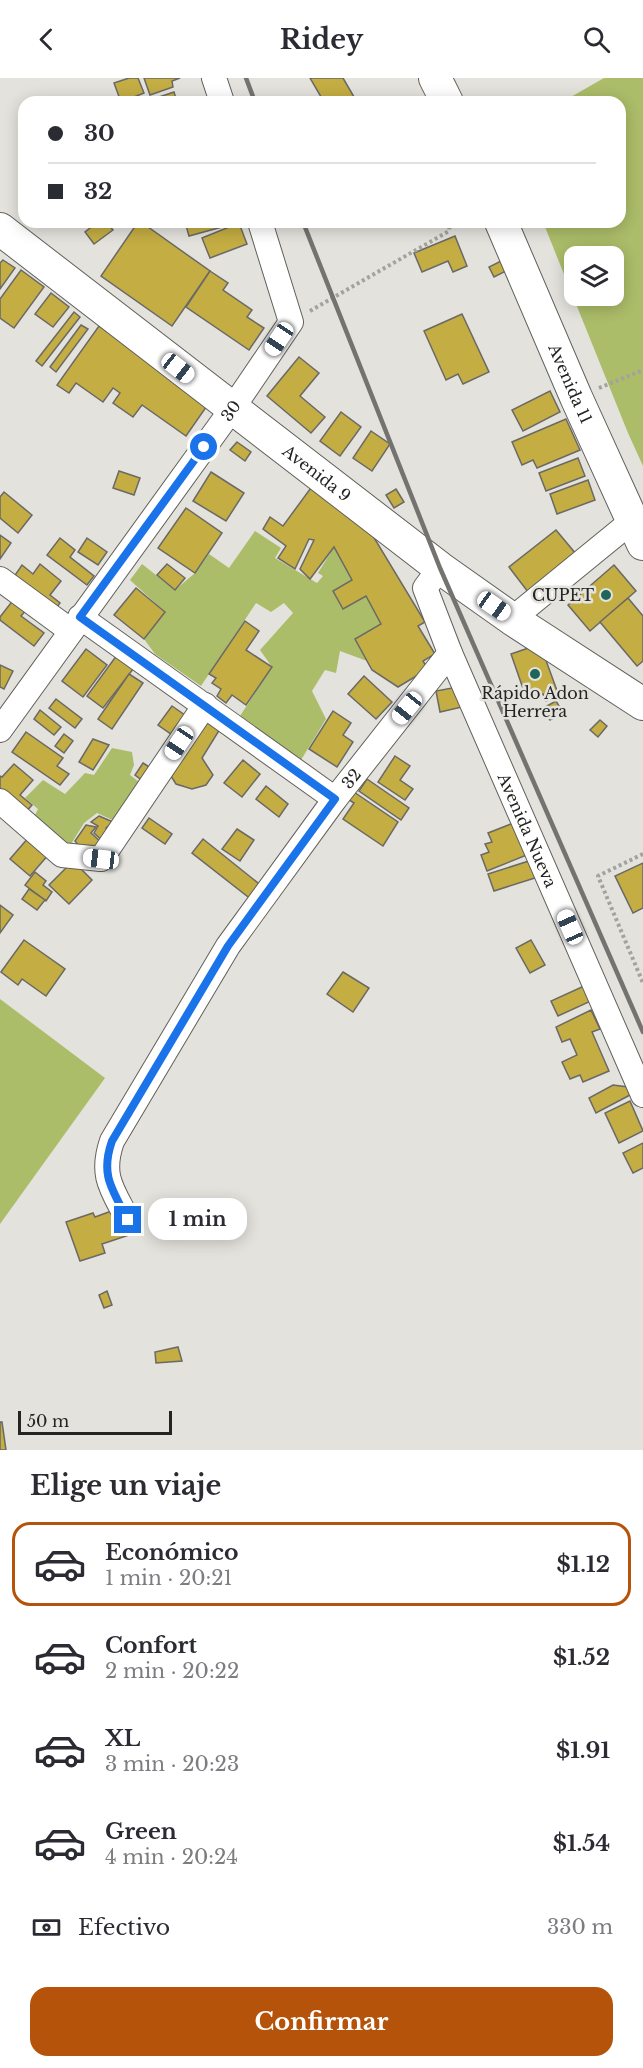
<!DOCTYPE html>
<html lang="es">
<meta charset="utf-8">
<style>
:root{--surface:#fff;--page:#f7f7f7;--text:#2b2b33;--muted:#7c7c81;--line:#e1e1e2;--accent:#b45309}
body{margin:0;font-family:"Libre Baskerville",serif;background:var(--page);color:var(--text);height:100vh;display:flex;flex-direction:column;font-size:22px;white-space:nowrap}
*{box-sizing:border-box;margin:0}
p{font-size:20px;color:var(--muted)}
.icon{flex:none;width:33px;height:33px;fill:none;stroke:currentColor;stroke-width:2;stroke-linecap:round;stroke-linejoin:round}
.map{position:relative;height:1372px;overflow:hidden}
.drawer{display:flex;flex-direction:column;background:var(--surface);flex:1}
.drawer>*{flex:none}
.guide{position:absolute;left:18px;top:18px;width:608px;height:132px;border-radius:18px;box-shadow:0 3px 15px #0003;display:grid;align-content:center;height:132px;padding:0 30px;background:var(--surface)}
.tools{position:absolute;left:564px;top:168px;display:grid;gap:12px}
.tools a{display:grid;place-items:center;width:60px;height:60px;border-radius:12px;background:var(--surface);box-shadow:0 3px 15px #0003;font-size:30px}
.scale{position:absolute;left:18px;bottom:15px;width:154px;box-sizing:border-box;padding-left:6px;border:3px solid #242422;border-top:0;font-size:16px;line-height:21px;white-space:nowrap;color:#242422;-webkit-text-stroke:4px #e3e2dd;paint-order:stroke}
.end{position:absolute;width:27px;height:27px;margin:-14px;border:8px solid #1a73e8;background:#fff;box-shadow:0 0 0 3px #fff}
.from{border-radius:50%}
.bubble{position:absolute;height:42px;border-radius:18px;background:var(--surface);box-shadow:0 3px 15px #0003;font-size:20px;font-weight:800;line-height:42px;text-align:center}
.car{position:absolute;width:18px;height:36px;margin:-18px -9px;border-radius:8px;box-shadow:0 0 4px 2px #0007;background:linear-gradient(#fff 24%,#345 0 40%,#fff 0 76%,#345 0 86%,#fff 0)}
.guide b{display:flex;align-items:center;gap:21px;height:57px;font-size:22px}
.guide b+b{border-top:2px solid var(--line)}
.guide i{width:15px;height:15px;background:var(--text)}
ul{padding:0;list-style:none}
li{display:flex;align-items:center;gap:18px;height:84px;margin:0 12px 9px;padding:0 18px;border:3px solid transparent;border-radius:18px}
li div{flex:1}
li b{display:block;font-size:22px}
li em{font-style:normal;font-weight:800}
li.selected{border-color:var(--accent)}
li>.icon{width:54px;height:54px;stroke-width:1.5}
h2{padding:0 30px;font-size:27px;line-height:72px}
.pay{display:flex;align-items:center;gap:15px;height:66px;padding:0 30px;font-size:22px}
.pay p{margin-inline-start:auto}
.action{display:flex;gap:12px;margin-top:auto;padding:12px 30px}
.action a{flex:1;height:69px;border-radius:18px;background:var(--accent);color:#fff;font-size:24px;font-weight:800;line-height:69px;text-align:center}
header{display:flex;justify-content:space-between;align-items:center;height:78px;padding:0 30px;background:var(--surface);font-size:27px;font-weight:800}
.map>svg:first-child{display:block}
.green{fill:#abbd69;fill-rule:evenodd}
.building{fill:#c4ad43;stroke:#6a6965;stroke-width:1.5}
.lines{fill:none;stroke-linecap:round;stroke-linejoin:round}
.minor-casing{stroke:#61605b;stroke-width:26}
.major-casing{stroke:#61605b;stroke-width:34}
.path{stroke:#a2a29e;stroke-width:4;stroke-dasharray:3 3;stroke-linecap:butt}
.minor{stroke:#fff;stroke-width:24}
.major{stroke:#fff;stroke-width:32}
.rail{stroke:#747370;stroke-width:4.5}
.route{stroke:#1a73e8;stroke-width:8}
.poi-dot{fill:#1e665c;stroke:#e3e2dd;stroke-width:2}
.labels{text-anchor:middle;stroke-width:5;stroke-linejoin:round;paint-order:stroke}
.street-label{font-size:16px;fill:#242422;stroke:#e3e2dd}
.poi-label{font-size:16px;fill:#242422;stroke:#e3e2dd;text-anchor:end}
</style>
<header><svg class="icon" aria-label="back" viewBox="0 0 24 24"><path d="M15 5l-7 7 7 7"/></svg>Ridey<svg class="icon" aria-label="search" viewBox="0 0 24 24"><circle cx="10" cy="10" r="6"/><path d="M15 15l6 6"/></svg></header>
<div class="map">
<svg width="643" height="1372" viewBox="0 0 643 1372">
<rect width="100%" height="100%" fill="#e3e2dd"/>
<g class="green">
<path d="M604,0h39v388l-15,-33 -85,-211h77v-120h-58zM614,178v40h-40v-40z"/>
<path d="M255,453l26,17 -6,10 42,25 6,-7 -5,-3 16,-26 18,33 -19,11 9,17 24,-12 15,28 -26,15 12,22 -27,-10 -4,22 -11,-3 -13,21 14,28 -25,41 -61,-44 32,-49 -12,-17 33,-37 -9,-10 -13,9 -15,-9 -55,83 -46,-32 -11,-15 21,-27 -35,-32 12,-16 33,26 20,-17 14,-19 20,14z"/>
<path d="M112,670l20,4 2,13 -4,10 13,10 -24,38 -22,-10 -13,10 -16,26 -37,-26 7,-14 -13,-11 18,-18 22,14 20,-21 9,2z"/>
<path d="M0,921l105,79 -105,146z"/>
</g>
<g class="building">
<path d="M129,0h9l6,15 -10,4 1,5h-14l-7,-19z"/>
<path d="M144,0h36l-8,3 1,6 -23,8z"/>
<path d="M310,0h33l14,24h-33z"/>
<path d="M174,14l3,10h-30v-1z"/>
<path d="M98,144h8l7,8 -19,14 -9,-12z"/>
<path d="M138,144h3l69,49 -38,55 -71,-50z"/>
<path d="M185,144h52v1l-48,13z"/>
<path d="M239,145l8,21 -37,14 -8,-20z"/>
<path d="M455,158l12,30 -14,6 -5,-11 -26,11 -8,-19z"/>
<path d="M3,182l12,8 -15,21v-26z"/>
<path d="M501,183l5,10 -12,6 -5,-10z"/>
<path d="M21,192l23,17 -30,41 -14,-10v-19z"/>
<path d="M210,193l18,12 -5,7 29,20 -5,7 17,11 -15,22 -63,-43z"/>
<path d="M51,215l18,14 -16,20 -18,-13z"/>
<path d="M74,234l6,5 -38,49 -6,-5z"/>
<path d="M462,236l27,58 -26,12 -5,-10 -12,6 -22,-49z"/>
<path d="M81,247l7,4 -32,43 -6,-5z"/>
<path d="M99,248l110,77 -23,33 -44,-31 -9,12 -20,-14 7,-10 -7,-5 -10,14 -27,-19 -7,10 -12,-8z"/>
<path d="M299,279l20,16 -19,23 25,21 -14,16 -44,-37z"/>
<path d="M550,313l10,21 -37,19 -11,-21z"/>
<path d="M341,334l20,15 -21,29 -20,-15z"/>
<path d="M566,341l14,31 -43,18 -4,-8 -11,5 -10,-23z"/>
<path d="M371,353l19,13 -18,27 -19,-13z"/>
<path d="M237,364l14,10 -6,9 -15,-11z"/>
<path d="M578,380l7,18 -39,15 -7,-18z"/>
<path d="M119,393l21,7 -6,17 -21,-7z"/>
<path d="M211,394l33,21 -18,28 -33,-20z"/>
<path d="M588,402l7,20 -38,14 -7,-20z"/>
<path d="M313,407l51,36 61,101 -7,4 17,28 -12,7 5,8 -30,18 -26,-17 -17,-31 26,-15 -15,-28 -23,13 -10,-18 19,-11 -18,-33 -24,32 -10,-10 14,-29 -5,-1 -14,30 -17,-11 8,-12 -23,-17 7,-12 13,9z"/>
<path d="M396,411l8,13 -10,6 -8,-13z"/>
<path d="M4,414l28,23 -14,18 -18,-15v-21z"/>
<path d="M186,430l36,25 -27,40 -37,-25z"/>
<path d="M556,452l20,24 -48,38 -19,-25z"/>
<path d="M0,457l11,8 -11,16z"/>
<path d="M60,460l15,12 -5,7 24,19 -7,9 -40,-30z"/>
<path d="M87,460l20,14 -9,13 -20,-13z"/>
<path d="M40,486l21,17 -11,14 10,8 -6,8 -41,-33 9,-13 11,9z"/>
<path d="M167,486l18,14 -10,12 -18,-15z"/>
<path d="M614,487l22,26 -46,40 -22,-26z"/>
<path d="M136,510l29,24 -21,27 -30,-24z"/>
<path d="M628,520l15,18v45l-6,5 -37,-44z"/>
<path d="M14,521l13,10 -6,7 23,17 -10,13 -34,-26v-3z"/>
<path d="M245,543l14,10 -13,19 26,17 -26,38 -14,-10 -6,8 -9,-7 4,-7 -9,-6 4,-5 -7,-4z"/>
<path d="M540,566l19,52 -13,5 -3,-7 -16,6 -16,-46z"/>
<path d="M86,571l21,16 -24,32 -21,-16z"/>
<path d="M117,577l17,13 -31,40 -16,-12z"/>
<path d="M0,587l13,6 -9,18 -4,-2z"/>
<path d="M129,596l14,9 -31,46 -14,-10z"/>
<path d="M364,598l28,26 -16,17 -28,-25z"/>
<path d="M457,609l5,20 -22,5 -4,-21z"/>
<path d="M56,621l26,20 -7,9 -26,-20z"/>
<path d="M556,623l7,12 -13,7 -7,-12z"/>
<path d="M172,628l20,14 -14,19 -20,-14z"/>
<path d="M40,632l21,17 -7,8 -20,-16z"/>
<path d="M333,633l18,12 -8,12 10,7 -16,25 -28,-18z"/>
<path d="M202,638l18,13 -18,29 11,17 -7,10 -14,4 -16,-5 -5,-8z"/>
<path d="M600,642l7,6 -9,11 -8,-7z"/>
<path d="M26,654l37,26 -6,8 12,8 -9,11 -48,-33z"/>
<path d="M64,656l9,7 -9,12 -9,-7z"/>
<path d="M93,661l16,6 -16,25 -14,-8z"/>
<path d="M395,678l15,10 -10,14 13,9 -8,11 -27,-18z"/>
<path d="M243,682l17,14 -18,23 -18,-14z"/>
<path d="M143,685l14,9 -9,13 -13,-10z"/>
<path d="M14,686l19,16 -13,15 12,10 -8,9 -24,-20v-18l2,1z"/>
<path d="M367,701l42,29 -8,12 -42,-29z"/>
<path d="M266,708l22,18 -9,13 -23,-18z"/>
<path d="M351,712l47,32 -15,24 -40,-27 11,-16 -8,-5z"/>
<path d="M99,738l14,6 -7,6 8,8 -7,9 -13,-12 4,-7 -7,-4z"/>
<path d="M149,740l23,16 -7,10 -23,-16z"/>
<path d="M516,744l13,32 -42,17 -6,-16 8,-3 -4,-8 7,-2 -4,-9z"/>
<path d="M86,747l10,2 -5,6 13,12 -18,10 -11,-14z"/>
<path d="M237,751l17,11 -14,21 -18,-12z"/>
<path d="M29,759l20,17 -19,22 -20,-17z"/>
<path d="M203,761l60,48 -11,13 -60,-47z"/>
<path d="M532,782l6,17 -44,14 -6,-17z"/>
<path d="M73,783l19,19 -23,24 -20,-19z"/>
<path d="M643,785v45l-10,5 -18,-37z"/>
<path d="M35,794l11,9 -3,4 9,7 -6,9 -21,-16z"/>
<path d="M29,811l16,11 -8,10 -15,-11z"/>
<path d="M0,827l13,10 -13,18z"/>
<path d="M24,862l41,29 -19,27 -24,-17 -4,6 -17,-13z"/>
<path d="M531,862l14,25 -15,8 -14,-25z"/>
<path d="M343,894l26,16 -16,24 -26,-18z"/>
<path d="M584,908l7,15 -33,15 -7,-15z"/>
<path d="M591,932l9,19 -8,3 17,39 -26,11 -3,-7 -10,4 -8,-17 15,-7 -7,-16 -8,3 -6,-15z"/>
<path d="M613,1007l15,2 2,8 -34,18 -7,-15z"/>
<path d="M630,1023l13,30 -24,12 -14,-30z"/>
<path d="M643,1065v25l-10,5 -10,-20z"/>
<path d="M117,1131l12,26 -27,9 3,9 -25,8 -14,-39 27,-9 2,4z"/>
<path d="M107,1213l5,14 -8,3 -5,-13z"/>
<path d="M178,1269l4,14 -26,2 -1,-11z"/>
<path d="M0,1344h2l4,28h-6z"/>
</g>
<g class="lines">
<defs>
<g id="minor">
<path d="M214,0l8,24"/>
<path id="s1" d="M440,490l-15,20 25,65 193,442"/>
<path d="M0,501l71,52"/>
<path d="M80,539l255,182"/>
<path d="M512,541l120,-98"/>
<path id="s2" d="M0,652l232,-321 59,-87 -31,-100"/>
<path d="M0,723l62,54 39,4 104,-154"/>
<path id="s3" d="M128,1142c-16,-31 -28,-44 -16,-79l116,-195 107,-147 115,-146"/>
</g>
<g id="major">
<path d="M435,0l12,24"/>
<path id="s4" d="M501,144l75,175 67,147"/>
<path id="s5" d="M0,151l440,339 72,51 131,85"/>
</g>
</defs>
<use href="#minor" class="minor-casing"/>
<use href="#major" class="major-casing"/>
<g class="path">
<path d="M310,233l139,-80 1,-9"/>
<path d="M599,310l44,-18"/>
<path d="M643,776l-45,22 45,107"/>
</g>
<use href="#minor" class="minor"/>
<use href="#major" class="major"/>
<g class="rail">
<path d="M246,0l9,24"/>
<path d="M303,144l137,346 203,464"/>
</g>
</g>
<g class="lines">
<path class="route" d="M128,1142c-16,-31 -28,-45 -16,-79l116,-195 107,-147 -255,-182 124,-170"/>
</g>
<g class="poi-dot">
<circle cx="606" cy="517" r="6"/>
<circle cx="535" cy="596" r="6"/>
</g>
<g class="labels">
<g class="street-label">
<text dy="6" stroke="none"><textPath href="#s4" startOffset="176">Avenida 11</textPath></text>
<text dy="6" stroke="none"><textPath href="#s2" startOffset="394">30</textPath></text>
<text dy="6" stroke="none"><textPath href="#s5" startOffset="400">Avenida 9</textPath></text>
<text dy="6" stroke="none"><textPath href="#s3" startOffset="519">32</textPath></text>
<text dy="6" stroke="none"><textPath href="#s1" startOffset="288">Avenida Nueva</textPath></text>
</g>
<g class="poi-label">
<text x="594" y="523">CUPET</text>
<text x="535" y="621" text-anchor="middle">Rápido Adon<tspan x="535" dy="18">Herrera</tspan></text>
</g>
</g>
</svg>
<div class="tools">
<a><svg class="icon" aria-label="layers" viewBox="0 0 24 24"><path d="M12 4l9 5-9 5-9-5zM3 14l9 5 9-5"/></svg></a>
</div>
<div class="scale">50 m</div>
<i class="end from" style="left:204px;top:369px"></i>
<i class="end" style="left:128px;top:1142px"></i>
<div class="bubble" style="left:148px;top:1120px;width:99px">1 min</div>
<i class="car" style="left:279px;top:261px;rotate:214deg"></i>
<i class="car" style="left:178px;top:290px;rotate:128deg"></i>
<i class="car" style="left:494px;top:528px;rotate:125deg"></i>
<i class="car" style="left:407px;top:630px;rotate:219deg"></i>
<i class="car" style="left:179px;top:665px;rotate:214deg"></i>
<i class="car" style="left:101px;top:781px;rotate:277deg"></i>
<i class="car" style="left:570px;top:849px;rotate:336deg"></i>
<div class="guide">
<b><i class="from"></i>30</b>
<b><i></i>32</b>
</div>
</div>
<section class="drawer">
<h2>Elige un viaje</h2>
<ul>
<li class="selected"><svg class="icon" aria-label="car" viewBox="0 0 24 24"><path d="M5 17H2v-5l4-1 3-4h7l3 4 3 1v5h-3M9 17h6M6 11h13"/><circle cx="7" cy="17" r="2"/><circle cx="17" cy="17" r="2"/></svg><div><b>Económico</b><p>1 min · 20:21</p></div><em>$1.12</em></li>
<li><svg class="icon" aria-label="car" viewBox="0 0 24 24"><path d="M5 17H2v-5l4-1 3-4h7l3 4 3 1v5h-3M9 17h6M6 11h13"/><circle cx="7" cy="17" r="2"/><circle cx="17" cy="17" r="2"/></svg><div><b>Confort</b><p>2 min · 20:22</p></div><em>$1.52</em></li>
<li><svg class="icon" aria-label="car" viewBox="0 0 24 24"><path d="M5 17H2v-5l4-1 3-4h7l3 4 3 1v5h-3M9 17h6M6 11h13"/><circle cx="7" cy="17" r="2"/><circle cx="17" cy="17" r="2"/></svg><div><b>XL</b><p>3 min · 20:23</p></div><em>$1.91</em></li>
<li><svg class="icon" aria-label="car" viewBox="0 0 24 24"><path d="M5 17H2v-5l4-1 3-4h7l3 4 3 1v5h-3M9 17h6M6 11h13"/><circle cx="7" cy="17" r="2"/><circle cx="17" cy="17" r="2"/></svg><div><b>Green</b><p>4 min · 20:24</p></div><em>$1.54</em></li>
</ul>
<div class="pay"><svg class="icon" aria-label="cash" viewBox="0 0 24 24"><path d="M3 7h18v10H3z"/><circle cx="12" cy="12" r="2"/></svg>Efectivo<p>330 m</p></div>
<div class="action"><a>Confirmar</a></div>
</section>
